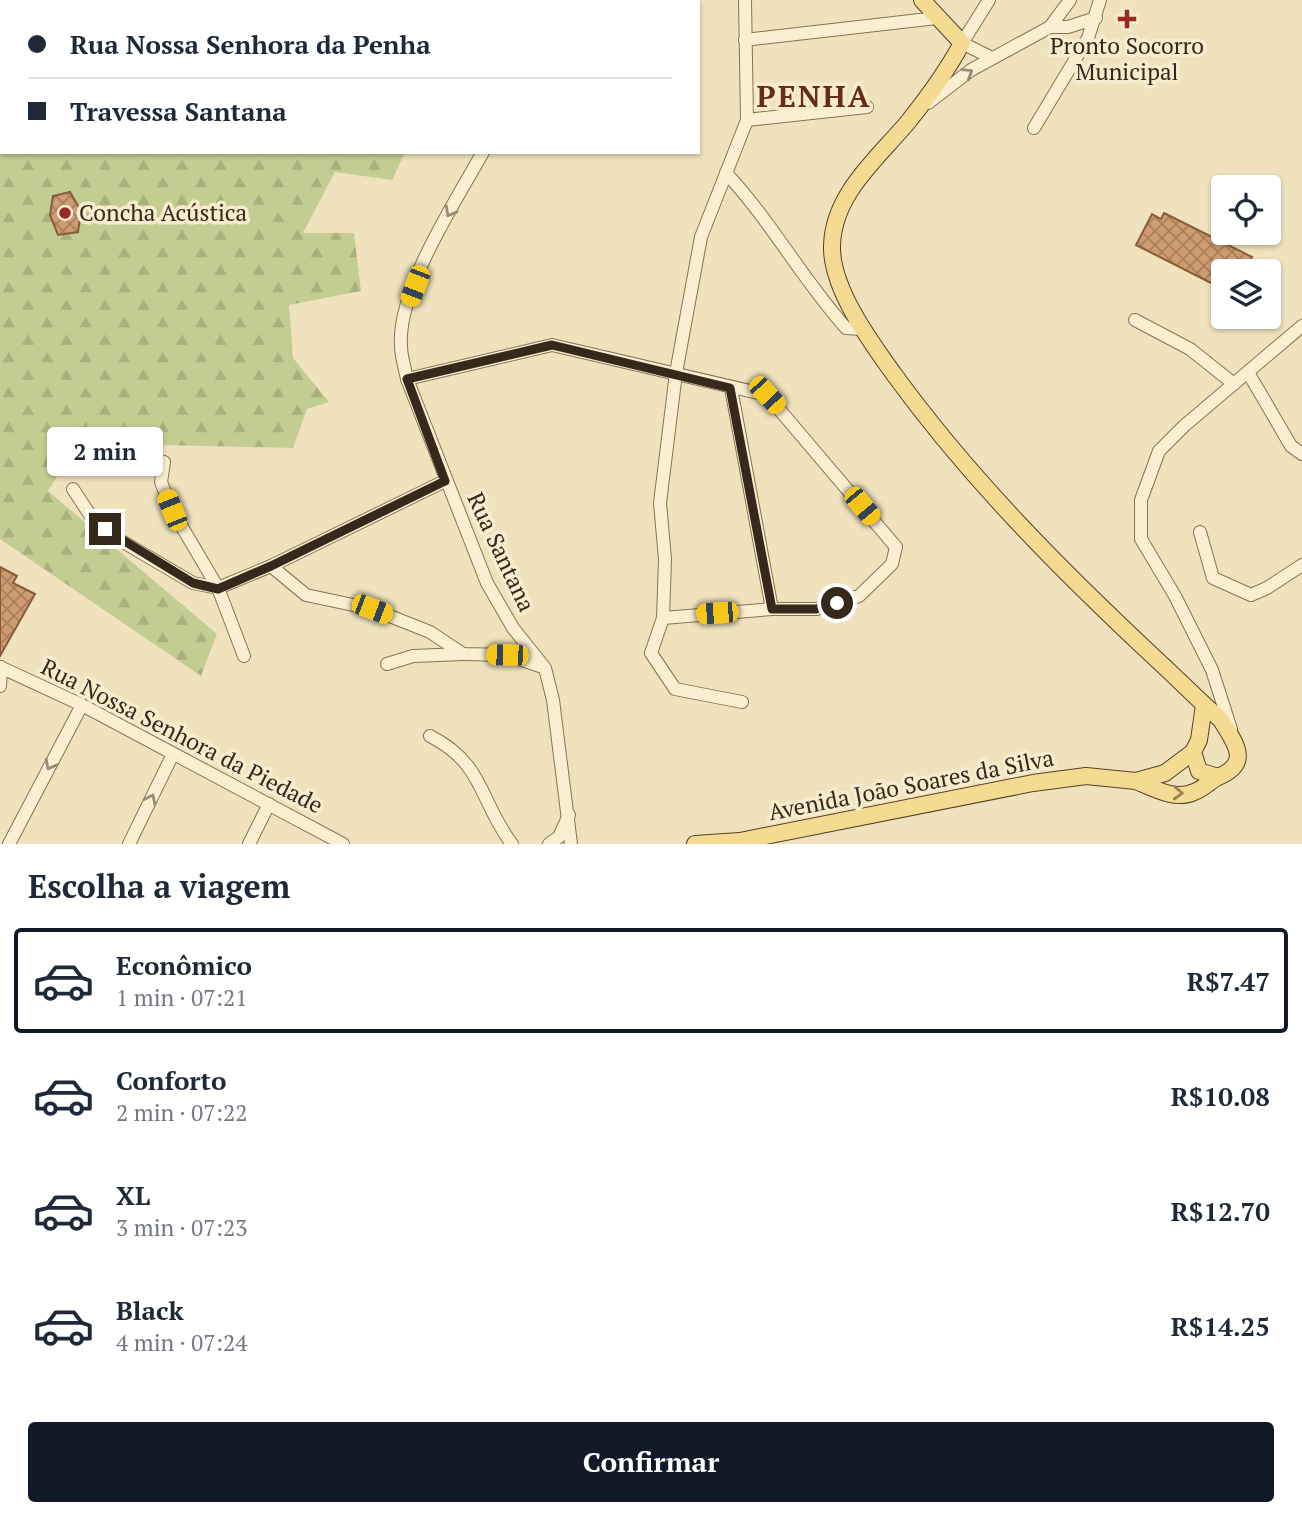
<!DOCTYPE html>
<html lang="pt">
<meta charset="utf-8">
<style>
:root{--surface:#fff;--page:#f6f6f7;--text:#1f2937;--muted:#747a83;--line:#e0e1e3;--accent:#111827}
body{margin:0;font-family:"PT Serif",serif;background:var(--page);color:var(--text);height:100vh;display:flex;flex-direction:column;font-size:26px;white-space:nowrap}
*{box-sizing:border-box;margin:0}
p{font-size:23px;color:var(--muted)}
.icon{flex:none;width:38px;height:38px;fill:none;stroke:currentColor;stroke-width:2;stroke-linecap:round;stroke-linejoin:round}
.map{position:relative;height:844px;overflow:hidden}
.sheet{display:flex;flex-direction:column;background:var(--surface);flex:1}
.sheet>*{flex:none}
.hud{position:absolute;left:0px;top:0px;width:700px;height:154px;box-shadow:0 2px 5px #0004;display:grid;align-content:center;height:154px;padding:0 28px;background:var(--surface)}
.fabs{position:absolute;left:1211px;top:175px;display:grid;gap:14px}
.fabs a{display:grid;place-items:center;width:70px;height:70px;border-radius:7px;background:var(--surface);box-shadow:0 2px 5px #0004;font-size:35px}
.end{position:absolute;width:32px;height:32px;margin:-16px;border:9px solid #36291b;background:#fff;box-shadow:0 0 0 4px #fff}
.from{border-radius:50%}
.bubble{position:absolute;height:49px;border-radius:7px;background:var(--surface);box-shadow:0 2px 5px #0004;font-size:23px;font-weight:700;line-height:49px;text-align:center}
.car{position:absolute;width:21px;height:42px;margin:-21px -10px;border-radius:9px;box-shadow:0 0 5px 2px #0007;background:linear-gradient(#f5c518 24%,#345 0 40%,#f5c518 0 76%,#345 0 86%,#f5c518 0)}
.hud b{display:flex;align-items:center;gap:24px;height:66px;font-size:26px}
.hud b+b{border-top:2px solid var(--line)}
.hud i{width:18px;height:18px;background:var(--text)}
ul{padding:0;list-style:none}
li{display:flex;align-items:center;gap:21px;height:105px;margin:0 14px 10px;padding:0 14px;border:4px solid transparent;border-radius:7px}
li div{flex:1}
li b{display:block;font-size:26px}
li em{font-style:normal;font-weight:700}
li.selected{border-color:var(--accent)}
li>.icon{width:63px;height:63px;stroke-width:1.5}
h2{padding:0 28px;font-size:32px;line-height:84px}
.cta{display:flex;gap:14px;margin-top:auto;padding:14px 28px}
.cta a{flex:1;height:80px;border-radius:7px;background:var(--accent);color:#fff;font-size:28px;font-weight:700;line-height:80px;text-align:center}
.map>svg:first-child{display:block}
.forest{fill:url(#forest-firs)}
.building{fill:url(#building-cross-hatch);stroke:#885c3a;stroke-width:2}
.lines{fill:none;stroke-linecap:round;stroke-linejoin:round}
.minor-casing{stroke:#887255;stroke-width:14}
.major-casing{stroke:#55402a;stroke-width:18}
.minor{stroke:#faefd0;stroke-width:12}
.major{stroke:#f5db92;stroke-width:16}
.oneway{stroke:#988c76}
.oneway2{stroke:#968256}
.route{stroke:#36291b;stroke-width:9}
.poi-dot{fill:#992723;stroke:#f7eccd;stroke-width:2.5}
.labels{text-anchor:middle;stroke-width:7;stroke-linejoin:round;paint-order:stroke}
.poi-label{font-size:23px;fill:#36291b;stroke:#f7eccd}
.street-label{font-size:23px;fill:#36291b;stroke:#f7eccd}
.district-label{font-size:30px;font-weight:bold;letter-spacing:2px;fill:#642c19;stroke:#f7eccd}
</style>
<div class="map">
<svg width="1302" height="844" viewBox="0 0 1302 844">
<defs>
<pattern id="forest-firs" width="22" height="20" patternUnits="userSpaceOnUse" patternTransform="scale(1.75)"><rect width="22" height="20" fill="#c4cd91"/><path d="M5 1l3.5 6h-7zM16 11l3.5 6h-7z" fill="#a9b07c"/></pattern>
<pattern id="building-cross-hatch" width="8" height="8" patternUnits="userSpaceOnUse" patternTransform="scale(1.75)"><rect width="8" height="8" fill="#cf9c71"/><path d="M0 0l8 8M0 8l8-8" fill="none" stroke="#a97f5c"/></pattern>
</defs>
<rect width="100%" height="100%" fill="#efe2bd"/>
<path class="forest" d="M0,0h352l-350,2v150h403l-13,28 -57,-8 -32,61h51l7,58 -72,14 4,53 36,44 -22,7 -14,39 -215,-5 -30,48 169,143 -16,42 -201,-137z"/>
<g class="building">
<path d="M70,192l11,19 -3,21 -20,3 -8,-20 3,-19z"/>
<path d="M1164,213l88,44 -2,4 10,4 -3,6h-34v18l-87,-44 16,-31 9,5z"/>
<path d="M0,567l17,9 -4,7 22,11 -35,62z"/>
</g>
<g class="lines">
<defs>
<g id="minor">
<path d="M989,0l-27,43 30,15"/>
<path d="M547,2l1,-2"/>
<path d="M1050,27h18l28,-9"/>
<path d="M745,40l192,-22"/>
<path d="M928,103l43,-33 79,-43 20,-27"/>
<path d="M747,120l120,-13"/>
<path d="M1034,128l54,-90 12,-38"/>
<path d="M483,152c-27,49 -86,138 -82,194 0,11 4,22 6,33l80,204 26,45 32,40 8,32 18,144"/>
<path d="M726,173c45,48 76,106 120,155l15,1"/>
<path d="M1135,320l55,29 44,35"/>
<path d="M1249,374l42,72 11,8"/>
<path d="M407,379l145,-34 215,50 129,152 -4,17 -33,32 -43,13h-44l-109,9"/>
<path d="M731,388l41,221"/>
<path d="M164,462l-3,20 11,28 46,78 26,68"/>
<path d="M73,489l19,29 26,21 75,44 25,5 53,-22 174,-85"/>
<path d="M1200,532l13,46 38,17 16,-7 35,-23"/>
<path d="M271,566l35,29 66,14 58,23 33,22 44,1 36,12"/>
<path d="M387,664l26,-8 50,-2"/>
<path d="M0,667l82,38 261,139"/>
<path d="M0,686l1,-19"/>
<path d="M742,702l-67,-13 -24,-36 12,-35 2,-59 -5,-56 16,-130 25,-136 46,-117 -2,-120"/>
<path d="M1231,729l-19,-59 -37,-74 -34,-57v-39l18,-49 25,-25 118,-100"/>
<path d="M430,736c55,28 49,65 82,108"/>
<path d="M9,844l73,-139"/>
<path d="M129,844l44,-90"/>
<path d="M249,844l20,-40"/>
<path d="M549,844l10,-7 10,-22"/>
</g>
<g id="major">
<path d="M922,0l40,43c-15,28 -34,54 -54,79 -30,36 -75,72 -76,124 -1,42 38,95 61,127 77,106 167,196 262,285 22,20 43,42 66,62 14,23 31,43 -3,57 -8,4 -15,12 -24,15 -19,9 -41,-4 -58,-11"/>
<path d="M1193,752l6,19 19,6"/>
<path d="M695,844l45,-3 293,-58 53,-7 50,5 29,-8 28,-21 6,-12 5,-35"/>
</g>
</defs>
<use href="#minor" class="minor-casing"/>
<use href="#major" class="major-casing"/>
<use href="#minor" class="minor"/>
<use href="#major" class="major"/>
</g>
<defs><path id="oneway-chevron" d="M-2-3.5L2.5 0L-2 3.5" fill="none" stroke-width="1.6" stroke-linecap="round" stroke-linejoin="round" transform="scale(1.75)"/></defs>
<g class="oneway">
<use href="#oneway-chevron" transform="translate(968 73) rotate(-32)"/>
<use href="#oneway-chevron" transform="translate(450 212) rotate(119)"/>
<use href="#oneway-chevron" transform="translate(50 765) rotate(118)"/>
<use href="#oneway-chevron" transform="translate(151 799) rotate(-64)"/>
</g>
<use class="oneway2" href="#oneway-chevron" transform="translate(1178 793) rotate(2)"/>
<g class="lines">
<path class="route" d="M105,529l88,54 25,6 53,-23 174,-85 -38,-102 145,-34 178,43 42,221h44l21,-6"/>
</g>
<g class="poi-dot">
<path d="M1123.5 8.5h7v7h7v7h-7v7h-7v-7h-7v-7h7z"/>
<circle cx="65" cy="213" r="7"/>
</g>
<g class="labels">
<g class="poi-label">
<text x="1127" y="54">Pronto Socorro<tspan x="1127" dy="26">Municipal</tspan></text>
<text x="79" y="221" text-anchor="start">Concha Acústica</text>
</g>
<g class="street-label">
<text transform="translate(501 552) rotate(65)" y="8">Rua Santana</text>
<text transform="translate(182 736) rotate(27)" y="8">Rua Nossa Senhora da Piedade</text>
<text transform="translate(911 785) rotate(-11)" y="8">Avenida João Soares da Silva</text>
</g>
<g class="district-label">
<text x="814" y="107">PENHA</text>
</g>
</g>
</svg>
<div class="fabs">
<a><svg class="icon" aria-label="locate" viewBox="0 0 24 24"><circle cx="12" cy="12" r="6"/><path d="M12 2v4M12 18v4M2 12h4M18 12h4"/></svg></a>
<a><svg class="icon" aria-label="layers" viewBox="0 0 24 24"><path d="M12 4l9 5-9 5-9-5zM3 14l9 5 9-5"/></svg></a>
</div>
<i class="end from" style="left:837px;top:603px"></i>
<i class="end" style="left:105px;top:529px"></i>
<div class="bubble" style="left:47px;top:427px;width:116px">2 min</div>
<i class="car" style="left:415px;top:286px;rotate:201deg"></i>
<i class="car" style="left:767px;top:395px;rotate:137deg"></i>
<i class="car" style="left:862px;top:506px;rotate:140deg"></i>
<i class="car" style="left:172px;top:510px;rotate:338deg"></i>
<i class="car" style="left:372px;top:609px;rotate:111deg"></i>
<i class="car" style="left:717px;top:613px;rotate:266deg"></i>
<i class="car" style="left:507px;top:655px;rotate:271deg"></i>
<div class="hud">
<b><i class="from"></i>Rua Nossa Senhora da Penha</b>
<b><i></i>Travessa Santana</b>
</div>
</div>
<section class="sheet">
<h2>Escolha a viagem</h2>
<ul>
<li class="selected"><svg class="icon" aria-label="car" viewBox="0 0 24 24"><path d="M5 17H2v-5l4-1 3-4h7l3 4 3 1v5h-3M9 17h6M6 11h13"/><circle cx="7" cy="17" r="2"/><circle cx="17" cy="17" r="2"/></svg><div><b>Econômico</b><p>1 min · 07:21</p></div><em>R$7.47</em></li>
<li><svg class="icon" aria-label="car" viewBox="0 0 24 24"><path d="M5 17H2v-5l4-1 3-4h7l3 4 3 1v5h-3M9 17h6M6 11h13"/><circle cx="7" cy="17" r="2"/><circle cx="17" cy="17" r="2"/></svg><div><b>Conforto</b><p>2 min · 07:22</p></div><em>R$10.08</em></li>
<li><svg class="icon" aria-label="car" viewBox="0 0 24 24"><path d="M5 17H2v-5l4-1 3-4h7l3 4 3 1v5h-3M9 17h6M6 11h13"/><circle cx="7" cy="17" r="2"/><circle cx="17" cy="17" r="2"/></svg><div><b>XL</b><p>3 min · 07:23</p></div><em>R$12.70</em></li>
<li><svg class="icon" aria-label="car" viewBox="0 0 24 24"><path d="M5 17H2v-5l4-1 3-4h7l3 4 3 1v5h-3M9 17h6M6 11h13"/><circle cx="7" cy="17" r="2"/><circle cx="17" cy="17" r="2"/></svg><div><b>Black</b><p>4 min · 07:24</p></div><em>R$14.25</em></li>
</ul>
<div class="cta"><a>Confirmar</a></div>
</section>
